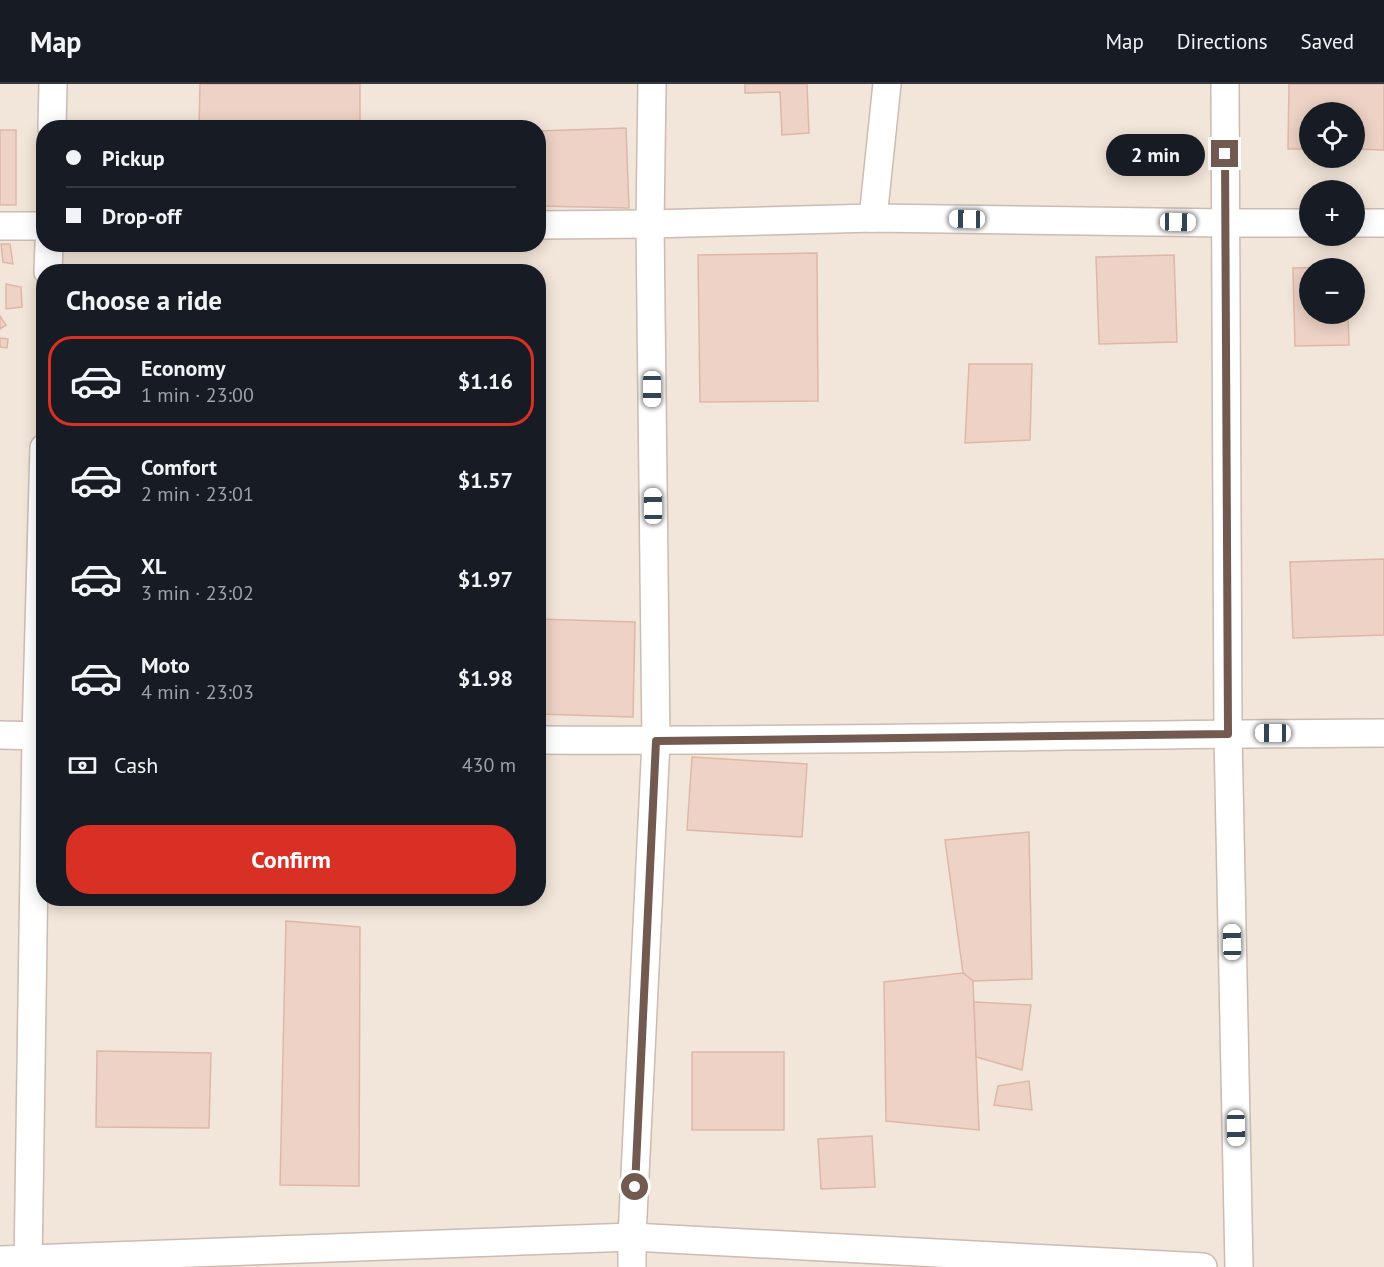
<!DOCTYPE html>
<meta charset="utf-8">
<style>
:root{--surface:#171b24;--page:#20242c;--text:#f1f3f6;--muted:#9ea1a6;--line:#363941;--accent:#d93025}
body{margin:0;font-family:"PT Sans",sans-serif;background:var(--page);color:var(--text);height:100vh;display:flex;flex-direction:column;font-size:22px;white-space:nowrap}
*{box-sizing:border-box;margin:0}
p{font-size:20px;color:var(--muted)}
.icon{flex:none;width:33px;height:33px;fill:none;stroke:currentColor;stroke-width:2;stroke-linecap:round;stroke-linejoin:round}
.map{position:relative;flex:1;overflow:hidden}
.side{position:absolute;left:36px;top:180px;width:510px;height:642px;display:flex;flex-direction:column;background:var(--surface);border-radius:24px;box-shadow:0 3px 15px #0003}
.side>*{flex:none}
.top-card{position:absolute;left:36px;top:36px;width:510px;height:132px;border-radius:24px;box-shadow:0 3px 15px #0003;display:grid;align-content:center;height:132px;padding:0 30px;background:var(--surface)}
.tools{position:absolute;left:1299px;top:18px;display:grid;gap:12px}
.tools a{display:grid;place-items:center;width:66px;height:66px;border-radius:50%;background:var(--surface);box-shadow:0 3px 15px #0003;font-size:30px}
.end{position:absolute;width:27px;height:27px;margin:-14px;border:8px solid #735a50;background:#fff;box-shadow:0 0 0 3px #fff}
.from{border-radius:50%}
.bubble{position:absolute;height:42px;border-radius:21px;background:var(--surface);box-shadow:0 3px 15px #0003;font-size:20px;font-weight:700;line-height:42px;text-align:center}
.car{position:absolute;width:18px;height:36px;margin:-18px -9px;border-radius:8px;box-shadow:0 0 4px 2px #0007;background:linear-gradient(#fff 24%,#345 0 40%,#fff 0 76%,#345 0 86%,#fff 0)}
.top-card b{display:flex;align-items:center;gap:21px;height:57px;font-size:22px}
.top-card b+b{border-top:2px solid var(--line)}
.top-card i{width:15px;height:15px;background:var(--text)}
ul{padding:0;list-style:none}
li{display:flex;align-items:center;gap:18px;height:90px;margin:0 12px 9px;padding:0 18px;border:3px solid transparent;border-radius:24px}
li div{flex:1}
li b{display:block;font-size:22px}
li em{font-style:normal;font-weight:700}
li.current{border-color:var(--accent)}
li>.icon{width:54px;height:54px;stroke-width:1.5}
h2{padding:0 30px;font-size:27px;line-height:72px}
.pay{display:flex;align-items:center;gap:15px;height:66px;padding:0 30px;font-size:22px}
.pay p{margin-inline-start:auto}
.button{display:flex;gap:12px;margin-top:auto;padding:12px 30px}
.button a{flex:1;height:69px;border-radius:24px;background:var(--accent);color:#fff;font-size:24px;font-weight:700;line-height:69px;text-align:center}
header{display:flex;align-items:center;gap:36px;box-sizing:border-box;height:84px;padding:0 30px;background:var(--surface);border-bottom:2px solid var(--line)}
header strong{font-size:28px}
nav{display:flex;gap:33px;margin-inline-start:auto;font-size:21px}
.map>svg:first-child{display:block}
.residential{fill:#f2e5d9;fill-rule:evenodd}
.building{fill:#edd2c5;stroke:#deb8a7;stroke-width:1.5}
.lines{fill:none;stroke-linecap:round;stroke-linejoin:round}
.minor-casing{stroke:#ccbbb1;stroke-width:30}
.minor{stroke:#fff;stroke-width:27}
.route{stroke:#735a50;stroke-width:8}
</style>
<header>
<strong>Map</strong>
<nav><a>Map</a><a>Directions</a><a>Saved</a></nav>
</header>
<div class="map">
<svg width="1384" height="1183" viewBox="0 0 1384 1183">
<rect width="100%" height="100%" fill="#fbf3ea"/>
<path class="residential" d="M0,0h1384v1183h-1384zM1310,28h44v46h-44zM44,44h494v116h-494zM1310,106h44v46h-44zM1310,184h44v46h-44zM44,188h494v626h-494z"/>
<g class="building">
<path d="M200,0h160v44h-161z"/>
<path d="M745,0h62l2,49 -27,2 -2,-43 -35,1z"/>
<path d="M1289,0h95v66l-30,-1v-37h-44v37h-22z"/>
<path d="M626,44l3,80 -91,-2v-75z"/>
<rect x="0" y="46" width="16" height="75"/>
<path d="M1,160h9l3,20 -10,-2z"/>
<path d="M817,169l1,148 -118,1 -2,-147z"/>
<path d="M1174,171l3,87 -78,2 -3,-87z"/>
<path d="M1348,183v1h-38v46h38l1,31 -54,1 -2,-78z"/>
<path d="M6,200l15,3 1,20 -16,2z"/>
<path d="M0,232l6,9 -6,4z"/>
<path d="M0,254l8,1 -1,9 -7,-1z"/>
<path d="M969,280h63l-2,76 -65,3z"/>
<path d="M1384,475v76l-91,3 -3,-76z"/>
<path d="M538,535l97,3 -2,95 -95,-3z"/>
<path d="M692,673l115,7 -5,73 -115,-7z"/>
<path d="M1029,748l3,147 -59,2 -10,-8 -18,-133z"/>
<path d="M286,837l74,6 -1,259 -79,-1z"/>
<path d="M963,889l10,8 6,149 -93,-9 -2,-139z"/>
<path d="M974,918l57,3 -9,65 -46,-13z"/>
<path d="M97,967l114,2 -2,75 -113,-1z"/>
<rect x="692" y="968" width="92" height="78"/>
<path d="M1029,997l3,29 -38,-5 4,-19z"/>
<path d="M872,1052l3,51 -54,2 -3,-50z"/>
</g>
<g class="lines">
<defs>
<g id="minor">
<path d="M1225,0l3,650 11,533"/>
<path d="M52,44l1,-44"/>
<path d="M873,134l14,-134"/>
<path d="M1354,139h30"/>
<path d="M538,141l112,-1 223,-6 352,5h85"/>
<path d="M0,142h44"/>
<path d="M48,188l1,-28"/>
<path d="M0,651l44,1"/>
<path d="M538,656c282,2 564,-6 846,-7"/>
<path d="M0,1176l632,-23 571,30"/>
<path d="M28,1183l8,-531 8,-288"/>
<path d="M632,1183v-30l24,-496 -6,-517 2,-140"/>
</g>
</defs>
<use href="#minor" class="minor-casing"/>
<use href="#minor" class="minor"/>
</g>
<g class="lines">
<path class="route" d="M635,1103l21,-446 572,-7 -3,-580"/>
</g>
</svg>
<div class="tools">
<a><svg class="icon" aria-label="locate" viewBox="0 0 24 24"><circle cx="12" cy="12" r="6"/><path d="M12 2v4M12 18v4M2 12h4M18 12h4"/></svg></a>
<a>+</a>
<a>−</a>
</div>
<i class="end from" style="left:635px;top:1103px"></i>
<i class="end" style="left:1225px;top:70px"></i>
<div class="bubble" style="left:1106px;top:50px;width:99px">2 min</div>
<i class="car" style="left:967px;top:135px;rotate:271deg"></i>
<i class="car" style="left:1178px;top:138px;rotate:91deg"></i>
<i class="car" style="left:652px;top:305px;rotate:180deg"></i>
<i class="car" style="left:653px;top:422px;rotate:359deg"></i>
<i class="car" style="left:1273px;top:649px;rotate:270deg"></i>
<i class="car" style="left:1232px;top:858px;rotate:359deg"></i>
<i class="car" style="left:1236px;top:1044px;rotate:179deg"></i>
<div class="top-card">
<b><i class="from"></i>Pickup</b>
<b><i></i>Drop-off</b>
</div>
<section class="side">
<h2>Choose a ride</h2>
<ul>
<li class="current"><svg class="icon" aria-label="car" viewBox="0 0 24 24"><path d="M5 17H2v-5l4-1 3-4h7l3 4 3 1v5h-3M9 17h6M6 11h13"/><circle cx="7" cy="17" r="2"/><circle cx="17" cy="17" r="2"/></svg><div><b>Economy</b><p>1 min · 23:00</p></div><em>$1.16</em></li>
<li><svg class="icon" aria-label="car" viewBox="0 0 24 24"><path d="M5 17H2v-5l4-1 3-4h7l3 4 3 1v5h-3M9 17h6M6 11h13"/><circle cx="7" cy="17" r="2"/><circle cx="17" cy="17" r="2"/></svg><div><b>Comfort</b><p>2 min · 23:01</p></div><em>$1.57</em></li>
<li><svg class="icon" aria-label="car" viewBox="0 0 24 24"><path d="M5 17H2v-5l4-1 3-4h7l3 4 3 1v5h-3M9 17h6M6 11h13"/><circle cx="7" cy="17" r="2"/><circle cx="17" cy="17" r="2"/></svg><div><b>XL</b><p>3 min · 23:02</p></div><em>$1.97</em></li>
<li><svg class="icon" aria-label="car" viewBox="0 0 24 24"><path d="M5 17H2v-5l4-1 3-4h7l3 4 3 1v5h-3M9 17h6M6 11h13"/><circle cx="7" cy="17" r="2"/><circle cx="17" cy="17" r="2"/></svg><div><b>Moto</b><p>4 min · 23:03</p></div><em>$1.98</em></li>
</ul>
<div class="pay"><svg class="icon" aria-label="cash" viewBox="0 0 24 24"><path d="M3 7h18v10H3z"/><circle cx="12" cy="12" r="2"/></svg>Cash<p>430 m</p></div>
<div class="button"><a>Confirm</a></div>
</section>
</div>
